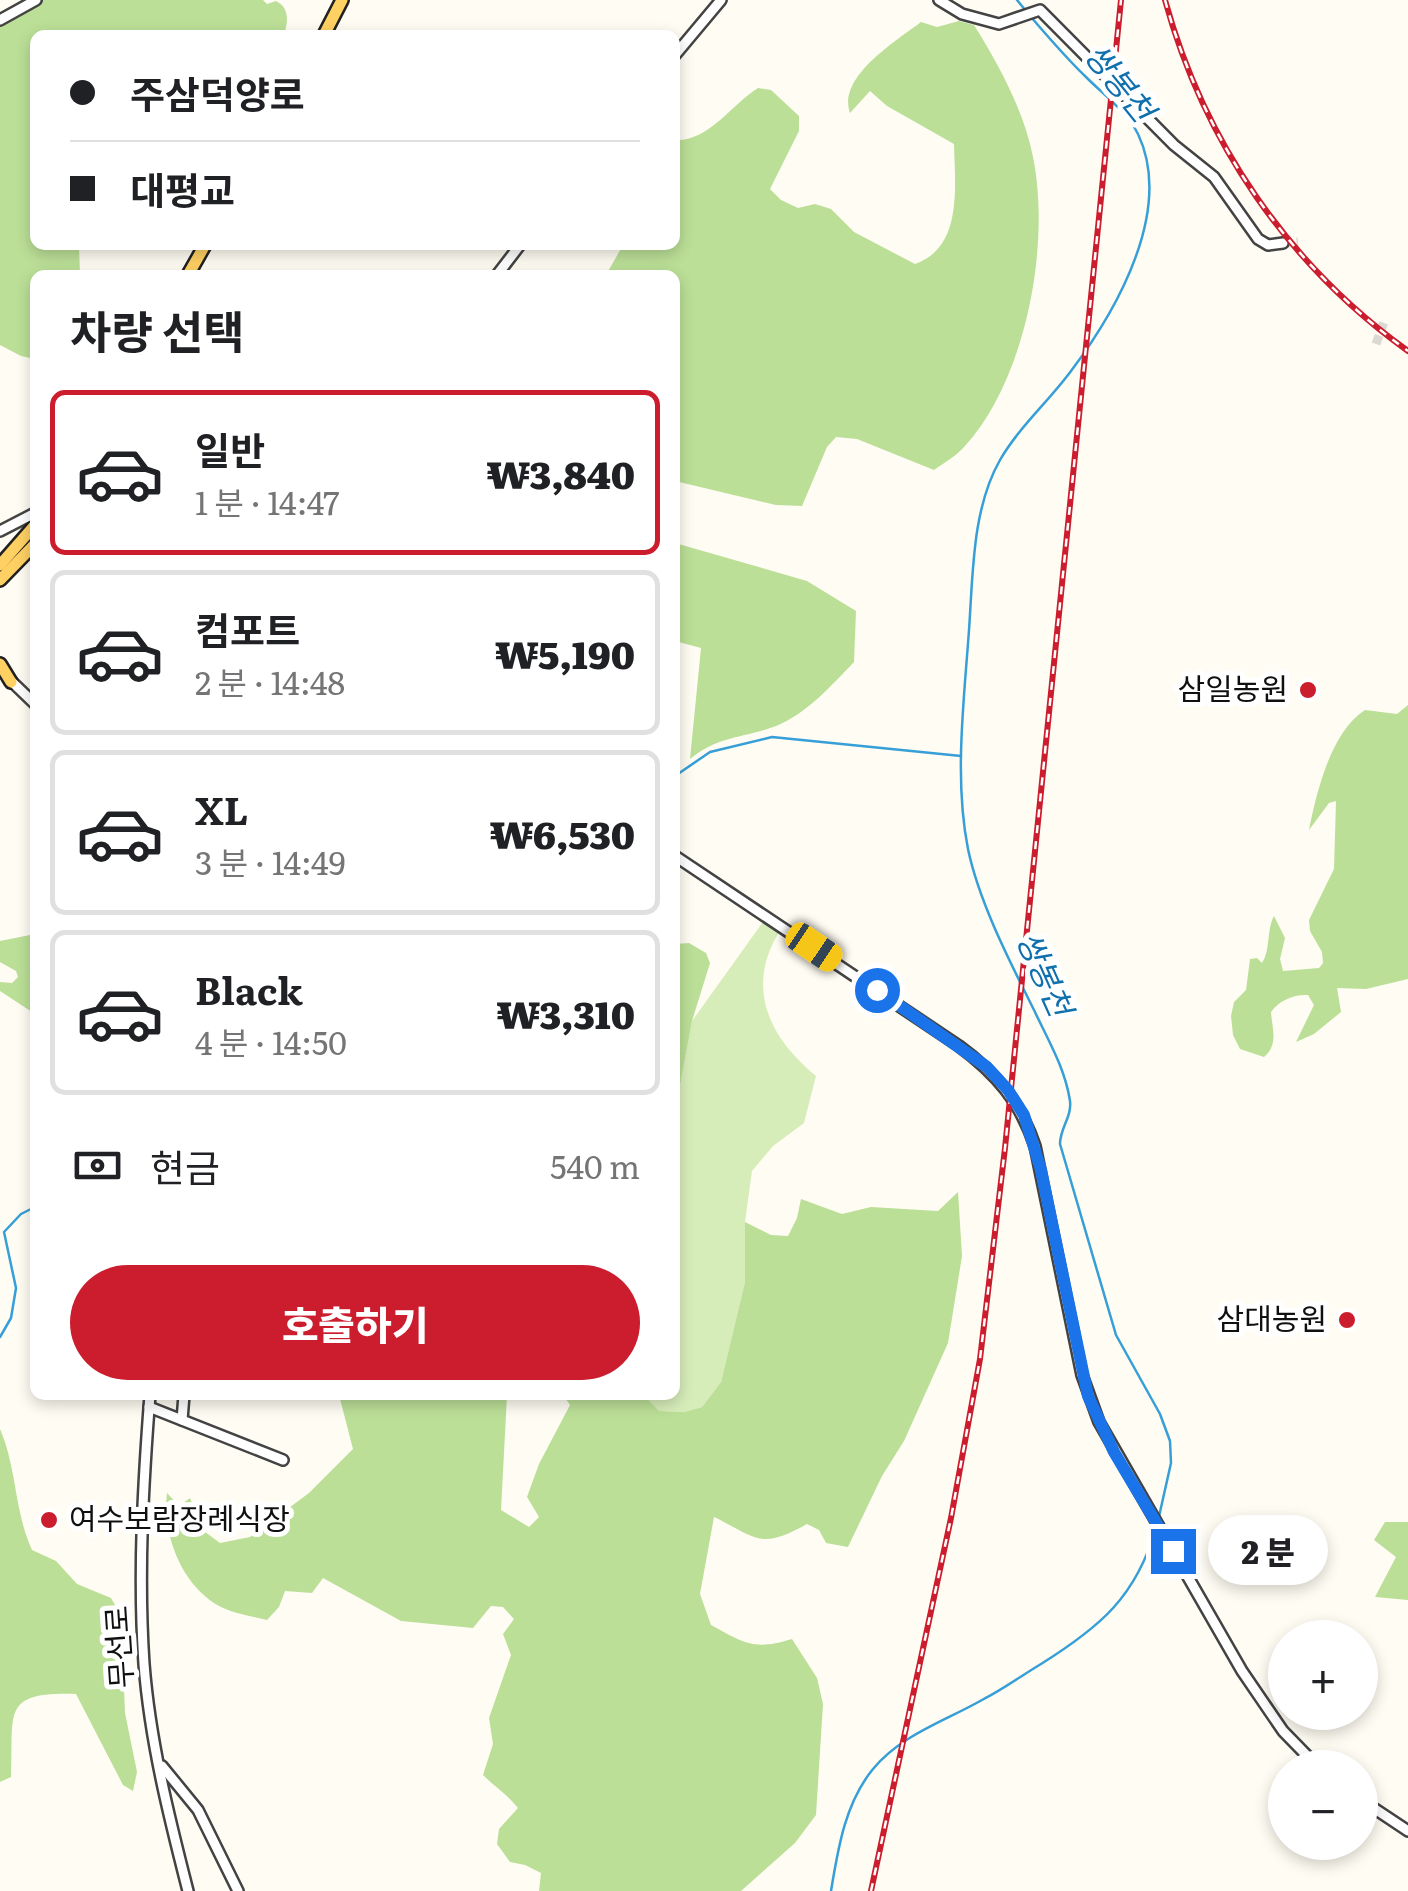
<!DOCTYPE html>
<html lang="ko">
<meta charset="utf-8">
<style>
:root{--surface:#fff;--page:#f6f6f6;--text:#202124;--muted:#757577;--line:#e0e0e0;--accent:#cc1d2e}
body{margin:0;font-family:Literata,"Noto Sans KR",serif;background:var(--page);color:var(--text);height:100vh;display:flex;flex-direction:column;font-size:38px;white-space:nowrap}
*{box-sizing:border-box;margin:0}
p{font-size:32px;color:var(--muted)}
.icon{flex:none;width:55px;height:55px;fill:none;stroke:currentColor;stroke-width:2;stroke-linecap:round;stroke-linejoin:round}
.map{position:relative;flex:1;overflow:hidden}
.drawer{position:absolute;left:30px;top:270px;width:650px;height:1130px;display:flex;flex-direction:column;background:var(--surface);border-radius:15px;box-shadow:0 5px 15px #0003}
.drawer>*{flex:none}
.top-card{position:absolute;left:30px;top:30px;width:650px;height:220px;border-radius:15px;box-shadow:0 5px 15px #0003;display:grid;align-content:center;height:220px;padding:0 40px;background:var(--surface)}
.controls{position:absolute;left:1268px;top:1620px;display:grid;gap:20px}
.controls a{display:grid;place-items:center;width:110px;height:110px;border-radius:50%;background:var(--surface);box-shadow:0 5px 15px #0003;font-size:50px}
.end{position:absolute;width:45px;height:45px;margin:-22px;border:12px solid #1a73e8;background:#fff;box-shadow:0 0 0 5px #fff}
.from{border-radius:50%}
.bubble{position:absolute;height:70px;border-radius:35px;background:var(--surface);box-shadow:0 5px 15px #0003;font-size:32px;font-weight:800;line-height:70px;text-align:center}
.car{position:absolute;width:30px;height:60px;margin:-30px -15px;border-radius:12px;box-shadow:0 0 8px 2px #0007;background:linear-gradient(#f5c518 24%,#345 0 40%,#f5c518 0 76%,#345 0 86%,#f5c518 0)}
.top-card b{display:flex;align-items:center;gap:35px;height:95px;font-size:38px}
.top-card b+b{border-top:2px solid var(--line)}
.top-card i{width:25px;height:25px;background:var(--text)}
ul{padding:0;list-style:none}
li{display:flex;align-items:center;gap:30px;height:165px;margin:0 20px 15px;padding:0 20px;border:5px solid var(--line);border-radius:15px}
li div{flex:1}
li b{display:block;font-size:38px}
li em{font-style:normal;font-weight:800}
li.on{border-color:var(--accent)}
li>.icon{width:90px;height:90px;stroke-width:1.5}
h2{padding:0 40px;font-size:45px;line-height:120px}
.pay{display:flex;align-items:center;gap:25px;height:110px;padding:0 40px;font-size:38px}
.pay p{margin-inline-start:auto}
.action{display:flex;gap:20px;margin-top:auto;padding:20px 40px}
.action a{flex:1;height:115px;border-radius:60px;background:var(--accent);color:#fff;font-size:40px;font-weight:800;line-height:115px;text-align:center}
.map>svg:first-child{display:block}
.green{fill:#d7edb9}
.forest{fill:#bbdf97}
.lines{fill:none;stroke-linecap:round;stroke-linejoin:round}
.stream{stroke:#369fd7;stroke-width:2.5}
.minor-tunnel{stroke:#dbd9d1;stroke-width:9;stroke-dasharray:9 4.5;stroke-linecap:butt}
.minor-casing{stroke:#434343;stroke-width:14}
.major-casing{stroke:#212121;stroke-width:16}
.minor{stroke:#fff;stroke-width:9}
.major{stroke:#ffd163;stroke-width:11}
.rail-casing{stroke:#cc1d2e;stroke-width:6}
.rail{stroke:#fff;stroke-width:2.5;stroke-dasharray:8;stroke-linecap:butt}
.route{stroke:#1a73e8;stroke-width:12}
.poi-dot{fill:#cc1d2e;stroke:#fff;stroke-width:4}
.labels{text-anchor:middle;stroke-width:10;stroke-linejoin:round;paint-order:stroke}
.poi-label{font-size:30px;fill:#101010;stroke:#fff;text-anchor:end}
.street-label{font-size:30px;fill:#101010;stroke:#fff}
.water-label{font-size:32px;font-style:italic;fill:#0f70ad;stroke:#fff}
</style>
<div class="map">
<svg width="1408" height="1891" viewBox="0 0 1408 1891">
<rect width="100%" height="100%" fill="#fffcf3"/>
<path class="green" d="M768,915l15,11c-39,57 -17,109 33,150l-12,47 -31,23 -21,25 -7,51v60l-24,100 -19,25 -18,5 -25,-1 -15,-16h31v-282l17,-92z"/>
<g class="forest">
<path d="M36,0h227l4,4 9,-3c14,7 12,21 8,34h-249v210h44l1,30h-45v84l-14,-3 -21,-11v-325z"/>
<path d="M959,21l15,4c25,40 50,86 59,132 18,88 -7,223 -69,290 -8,9 -20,16 -30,23l-77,-31 -21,-2 -9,10 -25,59 -26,-1 -101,-24v-206h-69l17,-30h52v-105c33,2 57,-36 83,-52l13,2 28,26v15l-29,58 11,11 17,8 17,-4 16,5 23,23 61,32c48,-17 40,-77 39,-120l-67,-38 -17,-15 -20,22c-13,-36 46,-72 71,-91l16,5z"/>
<path d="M675,543l132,38 49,30 -2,51c-22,23 -48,52 -78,64 -34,13 -56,9 -86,33l11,-111 -26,-7z"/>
<path d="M1408,705v274l-42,10 -29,-1 4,24 -27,22 -18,8 18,-37 -6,-10c-13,-1 -29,5 -37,17 1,17 8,32 -7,45l-24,-8 -7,-14 -2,-19 3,-14 12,-12 4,-31 7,-1 5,5c9,-14 4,-32 12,-47l11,22 -5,21 3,12 36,-3 4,-5 -1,-11 -12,-21 -1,-11 25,-51 2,-68 -7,2 -20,27c7,-36 22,-99 56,-120l32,4z"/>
<path d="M35,934v80l-35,-23v-9l12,1 6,-6 -2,-6 -16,-9v-21z"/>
<path d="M689,943l17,10 4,10 -18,58 -17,92v-169z"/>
<path d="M958,1192l4,64 -14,87 -44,98 -22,35 -34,71 -22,-4 -7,-13 -12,-6c-48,27 -51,13 -93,-7l-14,77 11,31c33,18 43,26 81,14l25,39 6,26 -7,111 -21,28 -54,48h-202l2,-18 -16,-8 -15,-3 -13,-18 2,-15 19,-21c-10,-13 -23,-21 -35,-33l10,-31 -4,-26 22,-63 -8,-21 11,-15 -11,-12 -12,-1 -18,22 -72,-7 -78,-43 -11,15 -27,-2 -6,16 -12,13c-15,-4 -32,-6 -46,-13 -39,-20 -59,-72 -54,-114l12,13 11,-8 11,31 19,14 30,-6 59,-44 44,-44 -14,-54h168l-6,115 28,17 10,-10 -12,-20 12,-33 31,-59 -7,-10h81l15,16 25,1 18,-5 19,-25 24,-100v-60l26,13 17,1 9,-18 4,-19 41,15 29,-7 67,4z"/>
<path d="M0,1429c17,39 14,82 32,121l24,11 21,23 34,14 10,18 4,97 12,59 -4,19 -10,-6 -47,-91c-76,-2 -62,18 -65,83l-11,5z"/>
<path d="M1385,1522h23v78l-33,-3 21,-40 -22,-17z"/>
</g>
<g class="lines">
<g class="stream">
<path d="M1017,0l9,11"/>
<path d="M1031,17c18,21 36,42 56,61 17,17 40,34 51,56 36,76 -21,176 -67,237 -22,30 -52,56 -71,89 -28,49 -27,114 -31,170 -5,71 -15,149 -1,219 11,53 42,113 66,161 14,30 31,58 36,91 2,16 -10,27 -10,43l56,191 44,79 10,27 1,22 -13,58"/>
<path d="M675,776l35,-24 62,-15 189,19"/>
<path d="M0,1337l11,-19 5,-30 -12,-56 17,-18 14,-7"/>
<path d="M831,1891c7,-42 14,-88 42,-122 28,-34 72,-48 109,-69 20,-10 39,-24 59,-36 59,-37 95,-67 115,-136"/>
</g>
<g class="minor-tunnel">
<path d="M1283,243l15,-1"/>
<path d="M1376,344l8,-22"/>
</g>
<defs>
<g id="minor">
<path d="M939,0l23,14 37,10 41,-14 134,135 40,32 44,62 10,6 15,-2"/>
<path d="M0,20l36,-20"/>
<path d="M675,55l46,-55"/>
<path d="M497,275l23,-30"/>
<path d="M0,531l35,-18"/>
<path d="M8,678l27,26"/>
<path d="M675,856l284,190c38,28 61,56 76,100l47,229 17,47 143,249 41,60 36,37"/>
<path d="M150,1395c-7,90 -12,180 -6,269 6,77 25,153 44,227"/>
<path d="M149,1407l134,53"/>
<path d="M182,1420l2,-25"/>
<path d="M162,1766l36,44 40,81"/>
<path d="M1360,1799l48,32"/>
</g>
<g id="major">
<path d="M324,35l18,-35"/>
<path d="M188,275l17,-30"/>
<path d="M0,565l35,-40"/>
<path d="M0,580l35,-36"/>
<path d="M0,664l11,18"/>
</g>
</defs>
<use href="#minor" class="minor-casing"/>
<use href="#major" class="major-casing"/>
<use href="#minor" class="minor"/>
<use href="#major" class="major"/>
<defs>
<g id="rail">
<path d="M1165,0c39,142 123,265 243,351"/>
<path d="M871,1891l80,-373 29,-159 25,-211 116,-1148"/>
</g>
</defs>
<use href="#rail" class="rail-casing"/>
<use href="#rail" class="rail"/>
</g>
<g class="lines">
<path class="route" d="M877,990l110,77 21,23 16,25 17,55 47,226 26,56 59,99"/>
</g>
<g class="poi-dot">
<circle cx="1308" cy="690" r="10"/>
<circle cx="1347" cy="1320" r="10"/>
<circle cx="49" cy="1520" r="10"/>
</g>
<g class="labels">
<g class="poi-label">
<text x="1288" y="700">삼일농원</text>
<text x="1327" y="1330">삼대농원</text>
<text x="69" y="1530" text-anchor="start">여수보람장례식장</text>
</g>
<g class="street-label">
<text transform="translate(120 1647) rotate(-94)" y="10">무선로</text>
</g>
<g class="water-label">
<text transform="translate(1119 83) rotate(51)" y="11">쌍봉천</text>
<text transform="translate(1044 974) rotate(66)" y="11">쌍봉천</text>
</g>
</g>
</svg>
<div class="controls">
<a>+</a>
<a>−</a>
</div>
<i class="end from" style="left:877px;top:990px"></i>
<i class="end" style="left:1173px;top:1551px"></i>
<div class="bubble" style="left:1208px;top:1515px;width:120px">2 분</div>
<i class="car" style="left:814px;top:947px;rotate:124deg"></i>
<div class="top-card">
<b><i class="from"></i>주삼덕양로</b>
<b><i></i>대평교</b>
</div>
<section class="drawer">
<h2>차량 선택</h2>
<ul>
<li class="on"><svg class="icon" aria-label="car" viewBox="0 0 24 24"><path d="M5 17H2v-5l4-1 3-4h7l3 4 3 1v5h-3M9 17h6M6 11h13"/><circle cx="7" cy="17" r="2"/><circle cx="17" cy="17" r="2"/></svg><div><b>일반</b><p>1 분 · 14:47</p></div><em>₩3,840</em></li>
<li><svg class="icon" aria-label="car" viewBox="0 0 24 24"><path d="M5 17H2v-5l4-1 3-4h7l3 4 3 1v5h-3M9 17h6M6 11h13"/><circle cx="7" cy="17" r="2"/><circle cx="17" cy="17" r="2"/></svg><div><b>컴포트</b><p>2 분 · 14:48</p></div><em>₩5,190</em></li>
<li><svg class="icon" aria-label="car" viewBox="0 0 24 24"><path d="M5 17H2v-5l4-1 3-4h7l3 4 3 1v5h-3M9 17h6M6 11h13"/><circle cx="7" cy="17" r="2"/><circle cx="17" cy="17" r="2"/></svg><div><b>XL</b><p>3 분 · 14:49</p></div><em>₩6,530</em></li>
<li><svg class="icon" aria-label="car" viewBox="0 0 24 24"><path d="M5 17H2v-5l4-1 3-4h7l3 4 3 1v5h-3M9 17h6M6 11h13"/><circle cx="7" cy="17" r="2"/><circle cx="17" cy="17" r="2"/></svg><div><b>Black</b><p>4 분 · 14:50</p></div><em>₩3,310</em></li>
</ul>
<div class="pay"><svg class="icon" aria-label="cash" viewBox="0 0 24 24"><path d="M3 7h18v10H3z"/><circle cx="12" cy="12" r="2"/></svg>현금<p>540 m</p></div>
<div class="action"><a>호출하기</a></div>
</section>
</div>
